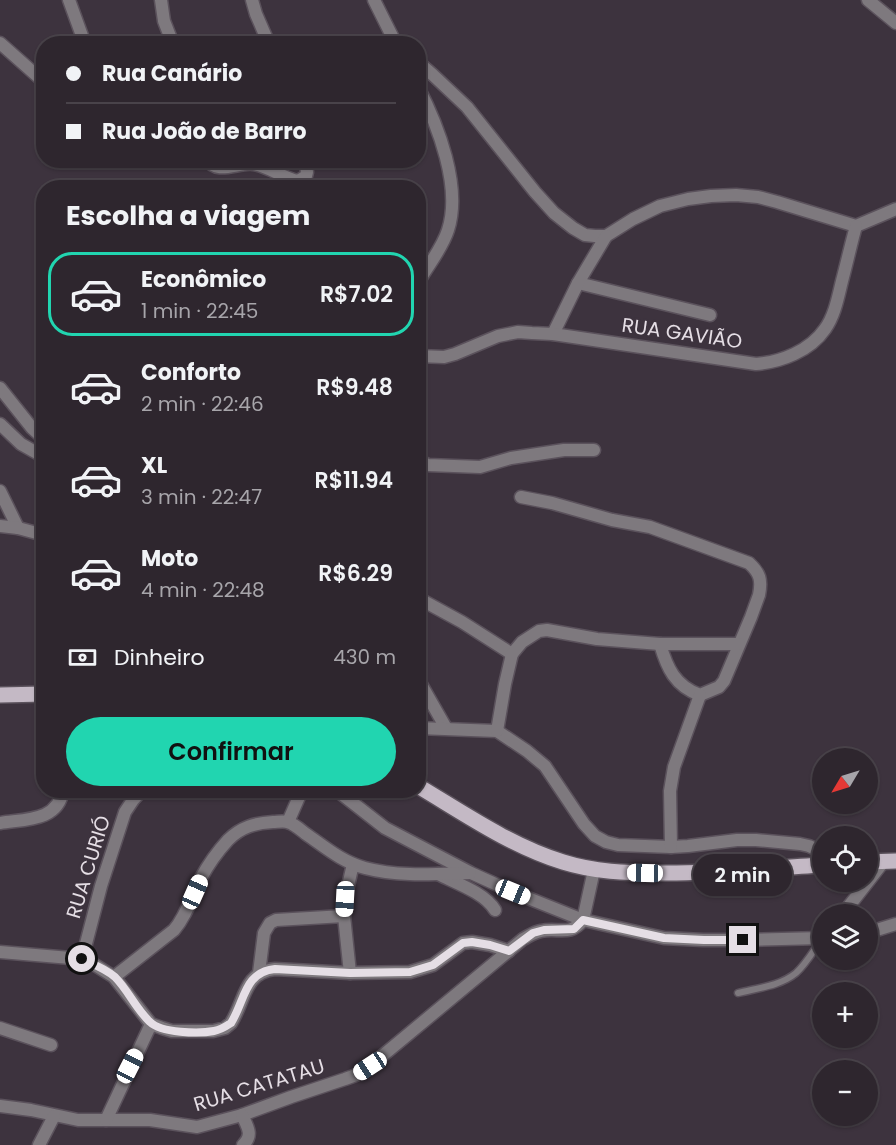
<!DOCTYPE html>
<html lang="pt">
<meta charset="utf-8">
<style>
:root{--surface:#2e262e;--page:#362e36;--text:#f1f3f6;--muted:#a7a5aa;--line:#49434a;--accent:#21d5b0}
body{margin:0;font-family:Poppins,sans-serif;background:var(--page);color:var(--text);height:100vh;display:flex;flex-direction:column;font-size:22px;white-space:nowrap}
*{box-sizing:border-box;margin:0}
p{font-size:20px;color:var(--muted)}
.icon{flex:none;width:33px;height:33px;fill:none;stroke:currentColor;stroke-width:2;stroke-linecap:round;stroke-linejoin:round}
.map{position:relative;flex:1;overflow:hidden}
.drawer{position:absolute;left:36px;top:180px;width:390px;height:618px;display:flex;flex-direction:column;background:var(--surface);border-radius:24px;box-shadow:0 2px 4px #0004,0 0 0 2px var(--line)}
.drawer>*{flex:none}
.top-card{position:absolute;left:36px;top:36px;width:390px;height:132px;border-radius:24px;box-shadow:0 2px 4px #0004,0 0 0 2px var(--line);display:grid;align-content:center;height:132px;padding:0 30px;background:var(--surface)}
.needle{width:39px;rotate:232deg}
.fabs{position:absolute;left:812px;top:748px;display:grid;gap:12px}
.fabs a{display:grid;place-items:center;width:66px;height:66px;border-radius:50%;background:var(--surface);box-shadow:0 2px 4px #0004,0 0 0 2px var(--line);font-size:30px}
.end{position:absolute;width:27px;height:27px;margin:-14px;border:8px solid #e5dee5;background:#111;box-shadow:0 0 0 3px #111}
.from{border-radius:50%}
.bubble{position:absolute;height:42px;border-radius:21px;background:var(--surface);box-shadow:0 2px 4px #0004,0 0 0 2px var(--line);font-size:20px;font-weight:600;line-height:42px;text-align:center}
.car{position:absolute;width:18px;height:36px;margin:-18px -9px;border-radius:8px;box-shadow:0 0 4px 2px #0007;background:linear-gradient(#fff 24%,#345 0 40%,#fff 0 76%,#345 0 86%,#fff 0)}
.top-card b{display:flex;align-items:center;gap:21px;height:57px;font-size:22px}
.top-card b+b{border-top:2px solid var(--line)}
.top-card i{width:15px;height:15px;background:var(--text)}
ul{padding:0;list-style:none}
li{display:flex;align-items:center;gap:18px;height:84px;margin:0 12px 9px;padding:0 18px;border:3px solid transparent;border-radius:24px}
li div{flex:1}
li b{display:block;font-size:22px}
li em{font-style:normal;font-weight:600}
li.on{border-color:var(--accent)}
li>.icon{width:54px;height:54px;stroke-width:1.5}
h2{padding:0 30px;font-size:27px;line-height:72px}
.pay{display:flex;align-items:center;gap:15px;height:66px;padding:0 30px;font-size:22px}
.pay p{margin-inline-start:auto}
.button{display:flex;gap:12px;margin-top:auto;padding:12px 30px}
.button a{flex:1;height:69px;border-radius:36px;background:var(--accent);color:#111;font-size:24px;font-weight:600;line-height:69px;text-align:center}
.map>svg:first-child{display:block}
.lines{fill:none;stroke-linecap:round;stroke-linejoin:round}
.service-casing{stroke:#5b525c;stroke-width:9}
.minor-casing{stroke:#5b525c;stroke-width:15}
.primary-casing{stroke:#5b525c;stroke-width:18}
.service{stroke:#7e797e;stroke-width:6}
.minor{stroke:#7e797e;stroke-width:12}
.primary{stroke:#c4b9c5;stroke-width:15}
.route{stroke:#e5dee5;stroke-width:8}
.labels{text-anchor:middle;stroke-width:4.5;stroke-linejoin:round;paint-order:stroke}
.street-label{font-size:20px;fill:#e5dee5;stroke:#3d333e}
</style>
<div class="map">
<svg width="896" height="1145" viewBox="0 0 896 1145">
<rect width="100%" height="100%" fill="#3d333e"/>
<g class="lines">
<defs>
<path id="service" d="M738,993c20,-5 42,-7 58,-20 10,-9 18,-23 26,-34"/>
<g id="minor">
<path d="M69,0l16,44"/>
<path d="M161,0l3,21 9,23"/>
<path d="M252,0l4,14 13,30"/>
<path d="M374,0l22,44"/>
<path d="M868,0l28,23"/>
<path d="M0,43l44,39"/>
<path d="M418,62l15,13 34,32 68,85 19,21 19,15 12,7 10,1h11l27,-17 27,-13 28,-7 23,-3 25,-1 22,2 19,5 79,24 40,-17"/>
<path d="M418,87c20,38 44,100 30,143 -6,19 -20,35 -30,53"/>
<path d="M208,160c8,15 31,2 45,4 16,2 29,14 45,17l8,-5 1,-4 -2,-12"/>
<path d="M578,283l132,32"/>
<path d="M553,334l25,-51 28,-47"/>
<path d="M418,356l26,1 11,-3 43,-18 20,-4 14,1 21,1 203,30c25,-2 54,-13 69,-35 10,-14 13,-32 17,-48 5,-19 9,-37 14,-55"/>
<path d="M0,388l32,40 12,11"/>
<path d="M0,424l21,20 23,13"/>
<path d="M418,460l10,5 52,2 31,-9 53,-8h30"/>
<path d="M0,491l18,37"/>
<path d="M521,497l31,6 60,17 38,7 99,36c11,10 13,17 10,32l-8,22 -27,64 -5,6 -19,8c-25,-9 -33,-27 -40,-51"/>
<path d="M0,526l18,2 26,7"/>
<path d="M418,598l44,24 50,32"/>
<path d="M418,679l28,49"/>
<path d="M418,728l79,3 30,20 18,15 39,58 11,12 11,6 12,3 53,2 17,-1 49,-6h19l44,4 9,2 13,6"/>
<path d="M497,731l8,-47 7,-30 10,-12 17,-11 8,-1 50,9 63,5h79"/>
<path d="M332,790l7,2 46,36 86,45 42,19 70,28 81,18 39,2h40l79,-2"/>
<path d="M288,822l14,-32"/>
<path d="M0,823c24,-4 58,-1 63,-33"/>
<path d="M671,847l-1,-56 4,-24 26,-72"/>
<path d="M438,874c18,9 47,19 57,36"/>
<path d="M842,915l42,-54"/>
<path d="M867,933l29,-9"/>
<path d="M0,952l82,7 13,6 19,12 37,47 11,4 10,3h41l12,-3 6,-5c14,-22 13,-51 44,-54l75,4 60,-1 23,-7 30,-22 9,-1 18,3 19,6"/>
<path d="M82,959l19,-73 24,-74 8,-12 9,-10"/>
<path d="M259,973l5,-40 6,-10 6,-3 68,-4"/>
<path d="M350,973l-6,-57 1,-17 8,-35"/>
<path d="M114,977l60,-47c13,-15 18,-35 27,-52 7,-13 17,-27 27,-38 13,-13 27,-17 45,-18 4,0 10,-1 14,0 6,1 14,8 19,12 19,13 36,28 59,34 34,9 70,6 105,5"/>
<path d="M0,1028l51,17"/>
<path d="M0,1106l31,4 47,10h72l47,7 45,-12 49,-18 54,-18 11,-4 14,-9 153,-127c6,-3 11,-7 18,-8 17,-4 29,6 42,-11l11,-50"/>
<path d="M242,1115c5,11 12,20 1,30"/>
<path d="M106,1120l45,-96"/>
<path d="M39,1145l15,-29"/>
</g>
<g id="primary">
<path d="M0,695l44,-1"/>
<path d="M418,786c47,28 93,60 145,76 32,10 63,11 95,11 55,1 109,-5 164,-8"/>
<path d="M867,862l29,-1"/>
</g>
</defs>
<use href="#service" class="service-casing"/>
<use href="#minor" class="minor-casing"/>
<use href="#primary" class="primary-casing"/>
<use href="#service" class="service"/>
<use href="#minor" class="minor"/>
<use href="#primary" class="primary"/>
</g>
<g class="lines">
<path class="route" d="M82,959c11,5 24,10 33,18 13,13 21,32 35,45 11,11 49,12 64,9 6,-1 11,-4 17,-8 14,-22 13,-51 44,-54l75,4 60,-1 23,-7 30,-22 9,-1 18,3 19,6 24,-18 11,-3 30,-1 9,-9 81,18 40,2h39"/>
</g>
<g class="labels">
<g class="street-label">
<text transform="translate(682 333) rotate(8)" y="7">RUA GAVIÃO</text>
<text transform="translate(88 867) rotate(-73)" y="7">RUA CURIÓ</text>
<text transform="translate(259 1085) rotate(-17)" y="7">RUA CATATAU</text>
</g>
</g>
</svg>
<div class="fabs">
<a><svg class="needle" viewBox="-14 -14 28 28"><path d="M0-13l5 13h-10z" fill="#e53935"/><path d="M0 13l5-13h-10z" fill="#a7a5aa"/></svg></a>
<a><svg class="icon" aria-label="locate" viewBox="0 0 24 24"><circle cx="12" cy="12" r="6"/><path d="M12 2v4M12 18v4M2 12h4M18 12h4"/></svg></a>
<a><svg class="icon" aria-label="layers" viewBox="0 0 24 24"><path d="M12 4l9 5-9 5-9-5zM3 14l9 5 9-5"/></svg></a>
<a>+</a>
<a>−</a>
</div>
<i class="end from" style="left:82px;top:959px"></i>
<i class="end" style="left:743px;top:940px"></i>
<div class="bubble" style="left:693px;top:854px;width:99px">2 min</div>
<i class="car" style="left:645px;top:873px;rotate:271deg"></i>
<i class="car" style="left:195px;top:892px;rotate:24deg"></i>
<i class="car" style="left:513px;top:892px;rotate:112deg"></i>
<i class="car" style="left:345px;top:899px;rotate:183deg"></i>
<i class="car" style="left:130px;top:1066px;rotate:27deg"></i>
<i class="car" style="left:370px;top:1066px;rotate:237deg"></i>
<div class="top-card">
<b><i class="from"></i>Rua Canário</b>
<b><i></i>Rua João de Barro</b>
</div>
<section class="drawer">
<h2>Escolha a viagem</h2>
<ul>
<li class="on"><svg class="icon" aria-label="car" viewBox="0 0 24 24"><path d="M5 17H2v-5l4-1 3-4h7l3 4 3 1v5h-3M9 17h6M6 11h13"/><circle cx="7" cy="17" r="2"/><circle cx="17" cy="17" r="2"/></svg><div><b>Econômico</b><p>1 min · 22:45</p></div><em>R$7.02</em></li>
<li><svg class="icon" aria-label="car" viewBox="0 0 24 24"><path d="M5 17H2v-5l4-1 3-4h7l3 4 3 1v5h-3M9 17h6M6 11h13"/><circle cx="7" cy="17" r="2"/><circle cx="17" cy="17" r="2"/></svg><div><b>Conforto</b><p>2 min · 22:46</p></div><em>R$9.48</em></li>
<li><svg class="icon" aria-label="car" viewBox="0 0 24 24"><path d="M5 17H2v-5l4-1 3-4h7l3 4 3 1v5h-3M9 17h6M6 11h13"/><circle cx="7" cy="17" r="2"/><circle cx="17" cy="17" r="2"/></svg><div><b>XL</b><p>3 min · 22:47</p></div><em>R$11.94</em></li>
<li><svg class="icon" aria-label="car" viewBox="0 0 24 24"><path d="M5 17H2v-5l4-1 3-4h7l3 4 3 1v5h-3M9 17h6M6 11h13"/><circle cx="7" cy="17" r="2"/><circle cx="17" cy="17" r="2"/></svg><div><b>Moto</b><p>4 min · 22:48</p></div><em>R$6.29</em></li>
</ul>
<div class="pay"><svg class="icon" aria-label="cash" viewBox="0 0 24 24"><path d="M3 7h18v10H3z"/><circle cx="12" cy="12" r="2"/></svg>Dinheiro<p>430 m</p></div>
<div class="button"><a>Confirmar</a></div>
</section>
</div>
